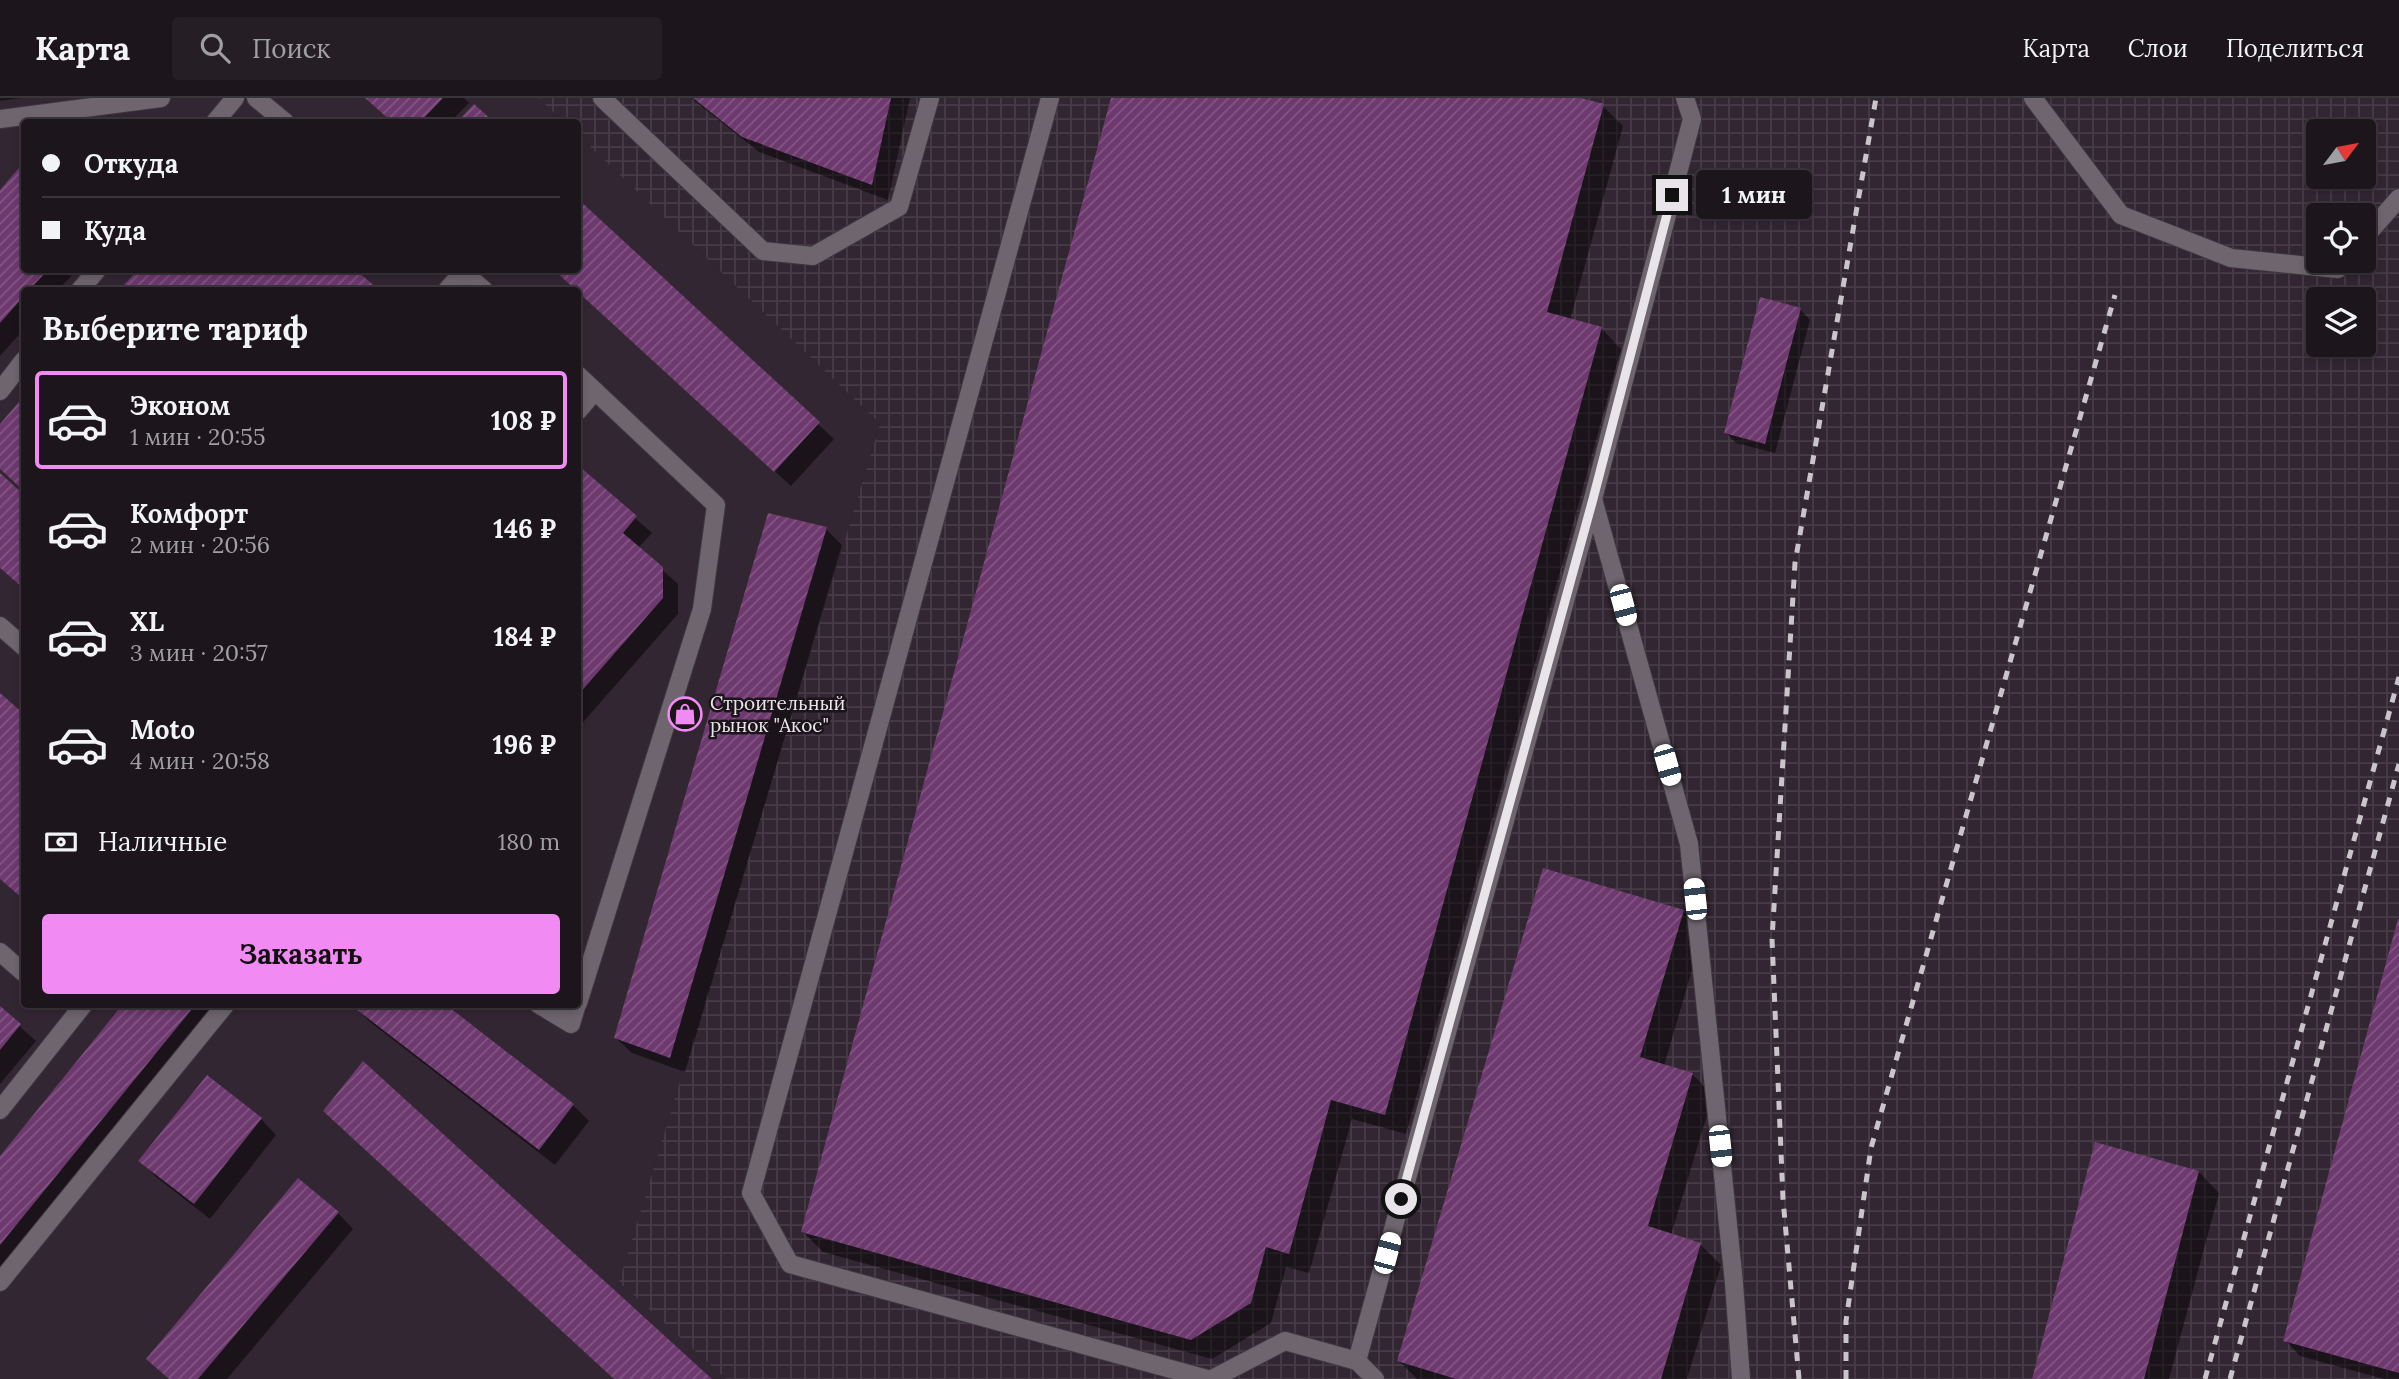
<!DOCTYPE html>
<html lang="ru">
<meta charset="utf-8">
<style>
:root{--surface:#1c161c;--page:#251f25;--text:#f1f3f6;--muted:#a09fa3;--line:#3a353b;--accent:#f28af3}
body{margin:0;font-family:Lora,serif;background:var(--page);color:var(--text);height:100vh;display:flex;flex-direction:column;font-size:26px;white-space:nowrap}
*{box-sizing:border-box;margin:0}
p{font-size:23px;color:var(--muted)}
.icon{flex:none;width:38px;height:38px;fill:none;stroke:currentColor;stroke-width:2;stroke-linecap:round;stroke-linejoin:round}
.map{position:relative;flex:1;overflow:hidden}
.details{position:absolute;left:21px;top:189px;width:560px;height:721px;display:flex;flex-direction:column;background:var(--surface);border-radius:7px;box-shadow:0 4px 10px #0003,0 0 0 2px var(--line)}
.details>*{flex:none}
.banner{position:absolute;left:21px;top:21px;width:560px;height:154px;border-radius:7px;box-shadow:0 4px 10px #0003,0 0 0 2px var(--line);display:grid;align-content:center;height:154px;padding:0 21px;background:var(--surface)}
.needle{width:46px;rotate:58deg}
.fabs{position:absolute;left:2306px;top:21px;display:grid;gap:14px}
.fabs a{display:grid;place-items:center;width:70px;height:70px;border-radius:7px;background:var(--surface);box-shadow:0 4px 10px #0003,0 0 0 2px var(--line);font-size:35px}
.end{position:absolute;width:32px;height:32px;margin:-16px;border:9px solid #e9e4e9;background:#111;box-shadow:0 0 0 4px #111}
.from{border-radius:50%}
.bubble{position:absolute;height:49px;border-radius:7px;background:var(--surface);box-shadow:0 4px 10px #0003,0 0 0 2px var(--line);font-size:23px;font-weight:700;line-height:49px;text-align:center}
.car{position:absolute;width:21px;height:42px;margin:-21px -10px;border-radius:9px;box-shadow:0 0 5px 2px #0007;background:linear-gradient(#fff 24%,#345 0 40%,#fff 0 76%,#345 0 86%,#fff 0)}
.banner b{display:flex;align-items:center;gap:24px;height:66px;font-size:26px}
.banner b+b{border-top:2px solid var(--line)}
.banner i{width:18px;height:18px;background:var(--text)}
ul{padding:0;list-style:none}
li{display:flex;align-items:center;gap:21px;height:98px;margin:0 14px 10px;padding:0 7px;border:4px solid transparent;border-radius:7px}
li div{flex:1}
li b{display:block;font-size:26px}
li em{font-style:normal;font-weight:700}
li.active{border-color:var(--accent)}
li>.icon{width:63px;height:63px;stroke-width:1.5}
h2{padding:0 21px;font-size:32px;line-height:84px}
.pay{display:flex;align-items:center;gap:18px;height:77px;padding:0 21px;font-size:26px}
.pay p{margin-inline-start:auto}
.button{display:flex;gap:14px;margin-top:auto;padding:14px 21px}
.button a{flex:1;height:80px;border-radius:7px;background:var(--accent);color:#111;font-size:28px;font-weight:700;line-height:80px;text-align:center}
header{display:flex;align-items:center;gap:42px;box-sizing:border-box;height:98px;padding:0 35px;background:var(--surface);border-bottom:2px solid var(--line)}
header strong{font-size:33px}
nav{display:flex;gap:38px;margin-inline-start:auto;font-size:24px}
.search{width:490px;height:63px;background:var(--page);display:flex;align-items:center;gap:18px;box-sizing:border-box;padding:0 24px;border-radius:7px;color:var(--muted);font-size:26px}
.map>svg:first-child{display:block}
.built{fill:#322632;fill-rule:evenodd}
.industrial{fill:url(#industrial-grid);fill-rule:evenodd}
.shadow{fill:#0007}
.building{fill:url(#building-hatch)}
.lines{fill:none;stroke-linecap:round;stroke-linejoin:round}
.lane-casing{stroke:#3e383e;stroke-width:20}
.lane{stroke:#6e656e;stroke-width:18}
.rail{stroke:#cac5ca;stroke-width:5;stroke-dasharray:9 9;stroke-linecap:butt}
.route{stroke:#e9e4e9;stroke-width:9}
.labels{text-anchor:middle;stroke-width:5;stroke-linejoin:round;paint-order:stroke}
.poi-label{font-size:19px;fill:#e9e4e9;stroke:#1c141b;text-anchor:start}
</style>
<header>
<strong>Карта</strong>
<div class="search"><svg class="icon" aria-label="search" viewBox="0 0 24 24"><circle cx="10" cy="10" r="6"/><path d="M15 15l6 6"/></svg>Поиск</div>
<nav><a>Карта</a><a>Слои</a><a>Поделиться</a></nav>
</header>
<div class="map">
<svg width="2399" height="1281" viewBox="0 0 2399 1281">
<defs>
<pattern id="industrial-grid" width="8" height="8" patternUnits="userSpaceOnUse" patternTransform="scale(1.75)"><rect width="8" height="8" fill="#322632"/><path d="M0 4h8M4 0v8" fill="none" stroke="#463b46"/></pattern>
<pattern id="building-hatch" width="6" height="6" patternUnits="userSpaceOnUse" patternTransform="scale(1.75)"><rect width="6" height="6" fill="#6d396e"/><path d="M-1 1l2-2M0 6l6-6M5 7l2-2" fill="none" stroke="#825683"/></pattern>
</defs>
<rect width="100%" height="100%" fill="#251e25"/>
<path class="built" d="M0,0h538l26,24h-540v148h554v-135l302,289 -261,858 107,97h-726zM24,192h554v714h-554z"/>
<path class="industrial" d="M538,0h1861v1281h-1673l-107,-97 261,-858 -302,-289v-13h-14zM2319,33h45v46h-45zM2319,117h45v46h-45zM2319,201h45v46h-45z"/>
<g class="shadow">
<path d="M0,0h21l-21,3z"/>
<path d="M367,0h97l5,5 -19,19h-57z"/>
<path d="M691,0h219l-22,102 -129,-48z"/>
<path d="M1113,0h461l29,8 20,20 -53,194 31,8 20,21 -215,785 -54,-15 -43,154 -23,-6 -15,56 -59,36 -389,-107 -20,-20z"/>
<path d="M24,67v105h53l-19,20h-34v39l-24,27v-163z"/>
<path d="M578,104l256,237 -43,47 -236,-216h23z"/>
<path d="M140,172h213l23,20h-255z"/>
<path d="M1800,211l10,11 -35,133 -39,-10 -10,-10z"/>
<path d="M24,301v91l-24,-21v-43z"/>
<path d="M579,371l73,64 -14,15 40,36v30l-100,114v-257z"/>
<path d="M0,378l24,21v92l-24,-21z"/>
<path d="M826,431l16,16 -157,527 -53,-19 -16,-15z"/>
<path d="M0,598l24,21v183l-24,-21z"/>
<path d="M1683,813l20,21 -39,134 28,8 21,21 -42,140 29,9 21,21 -34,114h-270l-18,-18z"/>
<path d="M2399,825v456h-15l-84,-23 -15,-16z"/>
<path d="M125,906h99l-224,276v-122z"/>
<path d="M354,908l219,99 16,16 -34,44 -185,-143z"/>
<path d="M0,911l36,32 -36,43z"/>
<path d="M261,1021l15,16 -66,84 -54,-42 -15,-16z"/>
<path d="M2199,1074l20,21 -50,186h-135z"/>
<path d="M338,1115l15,16 -126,150h-58l-21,-20z"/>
</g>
<g class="building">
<path d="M365,0h78l-23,24h-28z"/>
<path d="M693,0h198l-19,87 -130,-48z"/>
<path d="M1111,0h470l23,6 -57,208 55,15 -217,788 -54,-15 -42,154 -23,-7 -15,56 -60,37 -390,-108z"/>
<path d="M474,6l20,18h-37z"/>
<path d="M24,64v108h24l-19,20h-5v6l-24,27v-133z"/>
<path d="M578,101l242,223 -46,50 -220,-202h24z"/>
<path d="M138,172h218l23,20h-260z"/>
<path d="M1760,199l41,11 -36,136 -41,-11z"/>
<path d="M24,298v95l-24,-22v-45z"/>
<path d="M579,368l58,50 -14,17 40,34v31l-85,97z"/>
<path d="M0,375l24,22v94l-24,-21z"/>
<path d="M768,415l59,14 -157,531 -56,-20z"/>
<path d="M0,595l24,21v186l-24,-21z"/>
<path d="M1543,770l141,42 -44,147 53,16 -45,153 53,17 -40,136h-205l-59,-18z"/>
<path d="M2398,821h1v454l-116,-32z"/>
<path d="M123,906h73l-196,241v-89z"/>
<path d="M353,906h92l129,100 -35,46 -187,-144z"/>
<path d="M0,908l21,18 -21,26z"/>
<path d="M363,963l349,318h-98l-291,-268z"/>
<path d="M207,977l55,43 -68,86 -56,-43z"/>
<path d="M2095,1044l104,29 -55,208h-112z"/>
<path d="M298,1080l41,34 -141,167h-29l-23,-20z"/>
</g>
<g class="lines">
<defs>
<g id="lane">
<path d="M256,0l29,24"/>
<path d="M602,0l161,153 50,5 86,-49 31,-109"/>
<path d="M1050,0l-299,1095 39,71 417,115"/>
<path d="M2033,0l88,117 110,43 107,11 7,-8"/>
<path d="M0,21l161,-21"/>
<path d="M215,24l20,-24"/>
<path d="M2364,140l35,-40"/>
<path d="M461,172l23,20"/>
<path d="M80,192l17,-20"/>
<path d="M447,192l16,-18"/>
<path d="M578,277l17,16 -17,20"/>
<path d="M0,293l24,-31"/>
<path d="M1593,401l96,345 45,439 7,96"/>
<path d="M0,528l24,21"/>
<path d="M0,854l24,21"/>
<path d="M578,905l124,-394 14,-104 -121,-114"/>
<path d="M538,906l33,20 6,-20"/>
<path d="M0,1012l84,-106"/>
<path d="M0,1184l226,-278"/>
<path d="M1357,1263l236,-862 99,-380 -7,-21"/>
<path d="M1212,1281l73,-38 72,20 18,18"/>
</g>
</defs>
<use href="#lane" class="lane-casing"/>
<use href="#lane" class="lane"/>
<g class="rail">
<path d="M1799,1281l-16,-180 -11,-260 23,-376 81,-465"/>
<path d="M1846,1281v-58l25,-173 244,-853"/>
<path d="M2205,1281l194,-702"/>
<path d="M2230,1281l169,-615"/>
</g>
</g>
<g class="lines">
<path class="route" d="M1401,1101l192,-700 79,-304"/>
</g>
<defs>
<symbol id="shop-ring" viewBox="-11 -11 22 22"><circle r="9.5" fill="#1c141b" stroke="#f28af3" stroke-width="1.5"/><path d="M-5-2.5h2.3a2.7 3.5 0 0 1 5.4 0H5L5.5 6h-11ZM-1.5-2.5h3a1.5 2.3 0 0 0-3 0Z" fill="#f28af3"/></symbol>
</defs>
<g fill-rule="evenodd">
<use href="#shop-ring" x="666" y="597" width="38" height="38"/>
</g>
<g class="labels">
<g class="poi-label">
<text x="710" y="612">Строительный<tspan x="710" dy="22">рынок "Акос"</tspan></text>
</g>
</g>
</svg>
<div class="fabs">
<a><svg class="needle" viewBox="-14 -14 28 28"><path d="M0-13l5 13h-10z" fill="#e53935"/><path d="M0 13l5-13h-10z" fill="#a09fa3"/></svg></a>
<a><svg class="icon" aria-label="locate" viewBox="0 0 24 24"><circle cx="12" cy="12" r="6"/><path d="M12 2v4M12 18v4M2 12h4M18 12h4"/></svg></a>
<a><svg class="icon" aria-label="layers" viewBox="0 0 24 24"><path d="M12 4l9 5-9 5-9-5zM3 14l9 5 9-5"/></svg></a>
</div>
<i class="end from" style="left:1401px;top:1101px"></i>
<i class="end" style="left:1672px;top:97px"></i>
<div class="bubble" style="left:1696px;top:72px;width:116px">1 мин</div>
<i class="car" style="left:1623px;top:507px;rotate:165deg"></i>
<i class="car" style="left:1667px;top:667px;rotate:164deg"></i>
<i class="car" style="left:1695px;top:801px;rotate:354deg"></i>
<i class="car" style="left:1720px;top:1048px;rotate:174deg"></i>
<i class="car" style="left:1387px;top:1155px;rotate:15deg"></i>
<div class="banner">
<b><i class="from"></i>Откуда</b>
<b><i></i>Куда</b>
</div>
<section class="details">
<h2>Выберите тариф</h2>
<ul>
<li class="active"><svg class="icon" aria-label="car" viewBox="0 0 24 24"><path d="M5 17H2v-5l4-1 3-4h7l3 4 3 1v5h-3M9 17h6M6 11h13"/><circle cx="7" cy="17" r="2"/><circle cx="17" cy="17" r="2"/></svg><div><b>Эконом</b><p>1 мин · 20:55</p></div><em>108 ₽</em></li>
<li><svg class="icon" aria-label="car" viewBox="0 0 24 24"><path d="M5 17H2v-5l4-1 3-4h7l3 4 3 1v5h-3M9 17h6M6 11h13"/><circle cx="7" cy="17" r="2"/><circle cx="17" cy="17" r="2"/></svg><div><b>Комфорт</b><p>2 мин · 20:56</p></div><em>146 ₽</em></li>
<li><svg class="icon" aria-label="car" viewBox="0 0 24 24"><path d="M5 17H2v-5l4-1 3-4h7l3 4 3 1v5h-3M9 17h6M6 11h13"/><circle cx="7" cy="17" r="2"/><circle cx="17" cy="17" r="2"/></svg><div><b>XL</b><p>3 мин · 20:57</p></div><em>184 ₽</em></li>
<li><svg class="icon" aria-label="car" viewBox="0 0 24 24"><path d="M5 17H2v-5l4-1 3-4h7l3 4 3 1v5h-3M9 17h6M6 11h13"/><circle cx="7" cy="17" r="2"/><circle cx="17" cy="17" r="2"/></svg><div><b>Moto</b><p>4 мин · 20:58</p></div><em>196 ₽</em></li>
</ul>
<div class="pay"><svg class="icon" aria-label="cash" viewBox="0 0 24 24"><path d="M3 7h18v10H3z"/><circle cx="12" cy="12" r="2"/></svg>Наличные<p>180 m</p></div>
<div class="button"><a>Заказать</a></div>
</section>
</div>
